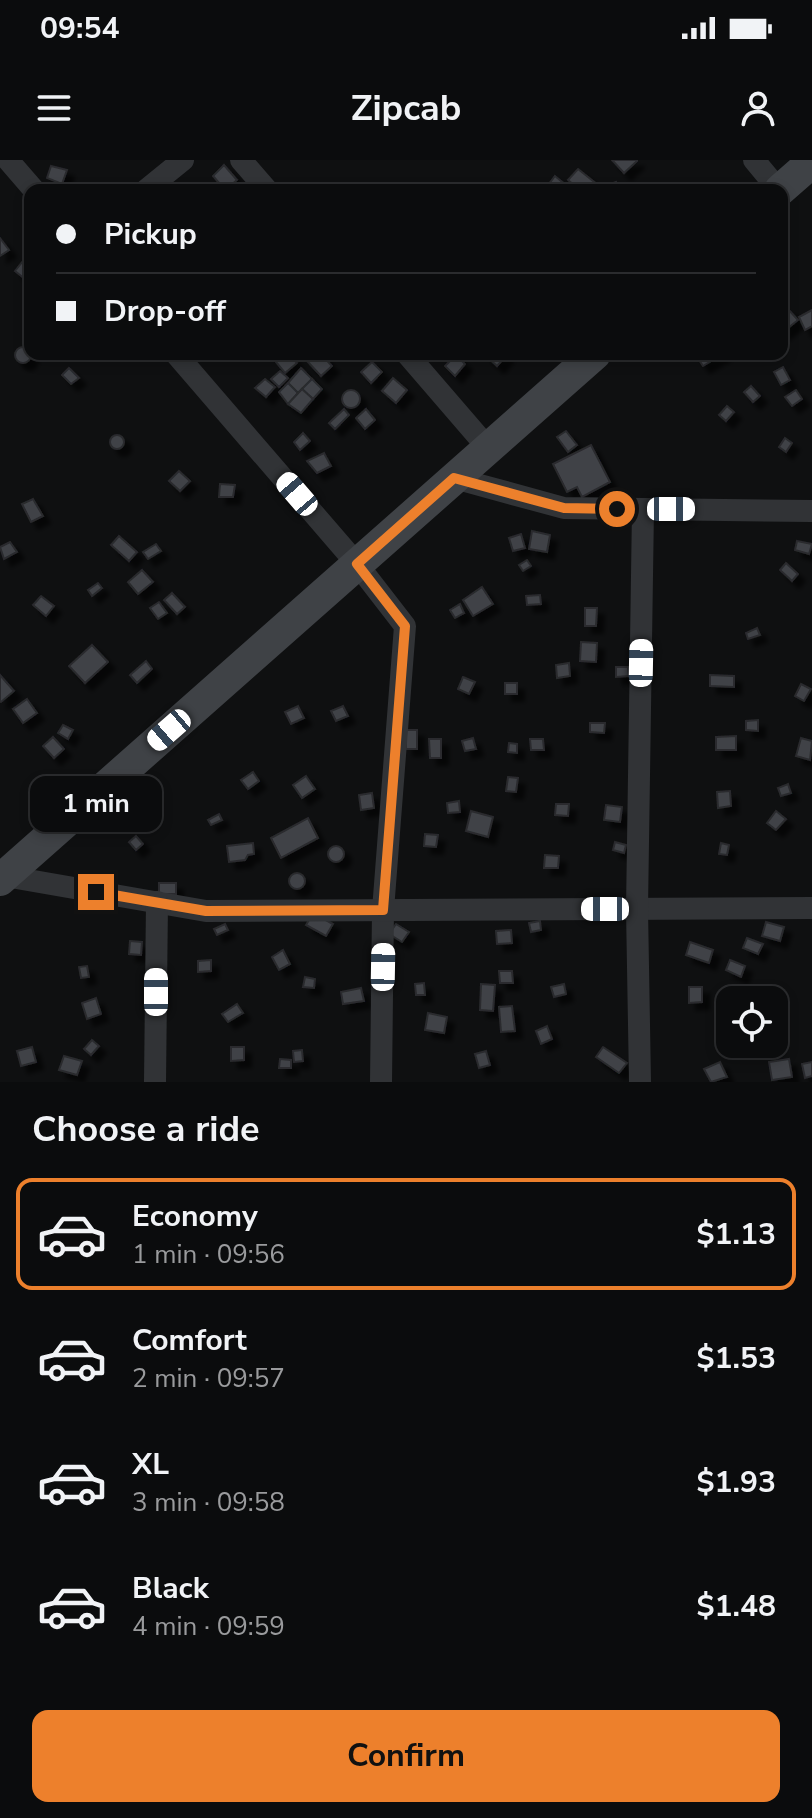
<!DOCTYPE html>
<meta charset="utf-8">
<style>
:root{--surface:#0b0c0d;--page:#191a1b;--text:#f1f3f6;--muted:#9a9b9d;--line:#2b2c2e;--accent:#ed802c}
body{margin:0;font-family:"Nunito Sans",sans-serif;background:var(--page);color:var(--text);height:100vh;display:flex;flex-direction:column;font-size:30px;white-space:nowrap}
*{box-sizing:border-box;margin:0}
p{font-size:26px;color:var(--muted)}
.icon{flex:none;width:44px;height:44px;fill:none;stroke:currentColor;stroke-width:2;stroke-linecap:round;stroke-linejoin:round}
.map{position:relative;height:922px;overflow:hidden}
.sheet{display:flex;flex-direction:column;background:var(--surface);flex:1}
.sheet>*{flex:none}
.banner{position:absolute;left:24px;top:24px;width:764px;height:176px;border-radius:16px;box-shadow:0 4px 12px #0003,0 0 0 2px var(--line);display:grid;align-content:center;height:176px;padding:0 32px;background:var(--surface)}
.controls{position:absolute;left:716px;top:826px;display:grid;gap:16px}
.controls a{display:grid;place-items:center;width:72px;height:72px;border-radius:16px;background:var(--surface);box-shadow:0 4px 12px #0003,0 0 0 2px var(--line);font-size:40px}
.end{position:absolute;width:36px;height:36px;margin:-18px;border:10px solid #ed802c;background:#111;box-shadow:0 0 0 4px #111}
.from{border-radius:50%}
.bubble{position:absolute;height:56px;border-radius:16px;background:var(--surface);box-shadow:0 4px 12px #0003,0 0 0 2px var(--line);font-size:26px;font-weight:700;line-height:56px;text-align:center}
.car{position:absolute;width:24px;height:48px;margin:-24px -12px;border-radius:10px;box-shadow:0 0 6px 2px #0007;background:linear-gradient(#fff 24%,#345 0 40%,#fff 0 76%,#345 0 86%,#fff 0)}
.banner b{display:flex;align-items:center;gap:28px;height:76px;font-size:30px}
.banner b+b{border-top:2px solid var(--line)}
.banner i{width:20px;height:20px;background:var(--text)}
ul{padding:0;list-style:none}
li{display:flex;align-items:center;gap:24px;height:112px;margin:0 16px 12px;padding:0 16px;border:4px solid transparent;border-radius:16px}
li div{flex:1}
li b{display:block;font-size:30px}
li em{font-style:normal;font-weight:700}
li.on{border-color:var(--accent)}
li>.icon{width:72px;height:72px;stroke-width:1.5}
h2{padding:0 32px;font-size:36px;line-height:96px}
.cta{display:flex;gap:16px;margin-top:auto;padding:16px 32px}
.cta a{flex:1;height:92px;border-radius:16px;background:var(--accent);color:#111;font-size:32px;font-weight:700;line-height:92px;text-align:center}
.status{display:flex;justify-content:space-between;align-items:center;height:56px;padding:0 40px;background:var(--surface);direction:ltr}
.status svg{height:22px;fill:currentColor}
header{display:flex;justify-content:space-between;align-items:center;height:104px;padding:0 32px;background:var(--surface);font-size:36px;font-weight:700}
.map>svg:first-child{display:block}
.building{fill:#404347;stroke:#292a2d;stroke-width:2;filter:url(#shadow)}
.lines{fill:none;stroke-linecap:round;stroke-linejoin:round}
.street{stroke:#313336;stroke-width:22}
.secondary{stroke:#3f4246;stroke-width:32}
.route{stroke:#ed802c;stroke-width:10}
</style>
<div class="status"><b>09:54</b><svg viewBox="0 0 49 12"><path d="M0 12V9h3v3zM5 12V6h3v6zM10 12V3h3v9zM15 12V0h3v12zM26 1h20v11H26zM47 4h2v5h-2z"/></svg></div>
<header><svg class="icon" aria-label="menu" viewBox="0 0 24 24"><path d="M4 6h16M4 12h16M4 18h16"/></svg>Zipcab<svg class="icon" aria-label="person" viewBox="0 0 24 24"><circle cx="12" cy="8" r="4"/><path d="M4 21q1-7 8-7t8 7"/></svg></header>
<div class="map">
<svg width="812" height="922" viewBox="0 0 812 922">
<defs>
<filter id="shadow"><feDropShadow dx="7" dy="7" stdDeviation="2" flood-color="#0009"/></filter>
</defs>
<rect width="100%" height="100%" fill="#0f1011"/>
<g class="building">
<path d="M612,0h25v1l-13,12z"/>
<path d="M224,5l13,15 -12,10 -12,-14z"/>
<path d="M51,6l16,4 -5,14 -15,-6z"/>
<path d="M578,9l20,16 -4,5h-14l-12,-10z"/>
<path d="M555,16l17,14 -27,-1z"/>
<path d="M616,22l4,8h-13l-2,-4z"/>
<path d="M0,78l9,12 -9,6z"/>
<path d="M23,101l7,6v9l-4,4 -11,-9z"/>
<path d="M788,149l10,11 -16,13v-19z"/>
<path d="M812,150v16l-7,4 -6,-13z"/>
<circle cx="23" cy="195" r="8"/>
<path d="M285,194h4l8,9 -12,10 -9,-11z"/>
<path d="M316,194h5l11,12 -11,10 -14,-15z"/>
<path d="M487,194h17l2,2 -9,10 -11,-10z"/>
<path d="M695,194h28l-20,12z"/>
<path d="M456,195l9,9 -10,12 -10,-10z"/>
<path d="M372,202l10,10 -11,11 -10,-11z"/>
<path d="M783,207l7,13 -9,5 -7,-13z"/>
<path d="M69,208l10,10 -8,6 -9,-9z"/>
<path d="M301,208l11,11 -14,14 -10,-10z"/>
<path d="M280,211l8,7 -9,9 -8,-8z"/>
<path d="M393,218l14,12 -11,13 -14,-12z"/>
<path d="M265,219l10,8 -9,10 -11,-9z"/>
<path d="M312,219l10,10 -9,10 -11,-10z"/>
<path d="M288,223l10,10 -10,11 -9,-12z"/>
<path d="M751,226l9,10 -7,6 -9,-10z"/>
<path d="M302,229l11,10 -12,14 -13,-9z"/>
<circle cx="351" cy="239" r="9"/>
<path d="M796,230l6,9 -10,7 -7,-9z"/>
<path d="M727,246l7,6 -8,9 -7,-6z"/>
<path d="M344,249l5,6 -14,14 -6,-6z"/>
<path d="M366,249l9,11 -10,9 -9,-11z"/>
<path d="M566,271l11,14 -9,7 -11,-15z"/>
<path d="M303,273l7,8 -10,9 -6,-8z"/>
<circle cx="117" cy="282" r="7"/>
<path d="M785,278l7,5 -6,9 -7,-5z"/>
<path d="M591,285l19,37 -28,15 -5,-10 -10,5 -14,-28z"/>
<path d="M324,293l7,13 -14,7 -10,-12z"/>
<path d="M179,311l11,10 -10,10 -11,-10z"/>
<path d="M220,324l15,1 -2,12h-14z"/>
<path d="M33,339l10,17 -12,6 -9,-18z"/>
<path d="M532,371l18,4 -3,17 -18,-3z"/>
<path d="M521,374l4,14 -12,3 -4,-13z"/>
<path d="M119,376l18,16 -8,9 -18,-16z"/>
<path d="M797,381l15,3 -3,10 -14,-4z"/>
<path d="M10,382l7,10 -13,7 -4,-12z"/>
<path d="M156,384l5,7 -13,8 -5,-7z"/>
<path d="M527,400l4,6 -8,5 -4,-6z"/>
<path d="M786,403l12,11 -6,7 -12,-11z"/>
<path d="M142,410l11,12 -15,12 -10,-12z"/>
<path d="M98,423l4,5 -10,8 -4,-6z"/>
<path d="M482,427l11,17 -20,12 -10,-16z"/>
<path d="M172,433l13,14 -8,7 -13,-14z"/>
<path d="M540,435l1,9 -14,1 -1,-9z"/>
<path d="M41,436l13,10 -8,10 -13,-11z"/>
<path d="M159,442l8,11 -9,6 -8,-11z"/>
<path d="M460,444l4,9 -9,5 -5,-8z"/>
<path d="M585,448h12l-1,18h-11z"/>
<path d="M757,468l3,7 -12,4 -2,-6z"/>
<path d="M581,482l16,1 -1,19 -16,-1z"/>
<path d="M92,485l16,17 -23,21 -16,-17z"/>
<path d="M146,501l6,8 -15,14 -7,-8z"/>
<path d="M569,503l1,13 -13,2 -1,-13z"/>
<path d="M616,507h12l1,9 -13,1z"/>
<path d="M0,515l14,16 -13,11 -1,-1z"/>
<path d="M710,515l24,1v11l-24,-1z"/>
<path d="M463,517l12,5 -6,12 -11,-5z"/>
<rect x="505" y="523" width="12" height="11"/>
<path d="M801,524l10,5 -7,12 -9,-5z"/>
<path d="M27,539l10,14 -14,10 -10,-14z"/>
<path d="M298,546l6,12 -13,6 -6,-12z"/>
<path d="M343,546l5,10 -12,5 -5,-10z"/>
<path d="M758,560v11l-12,-1v-9z"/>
<path d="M590,563h15l-1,10 -14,-1z"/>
<path d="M63,565l10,5 -5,9 -10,-6z"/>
<rect x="406" y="570" width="11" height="19"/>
<path d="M736,576v14h-20v-13z"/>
<path d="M53,577l11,12 -10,9 -11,-12z"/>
<path d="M473,578l3,11 -11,2 -3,-10z"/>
<path d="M801,578l11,3 -2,19 -14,-4z"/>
<path d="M429,579h12v19h-11z"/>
<path d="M530,579h13l1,11h-13z"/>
<path d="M509,583l8,1v9l-9,-1z"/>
<path d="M253,612l6,9 -11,8 -7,-9z"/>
<path d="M306,616l9,13 -13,9 -9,-13z"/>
<path d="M508,617l10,1 -2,14 -10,-1z"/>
<path d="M788,624l3,9 -10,3 -3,-8z"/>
<path d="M730,631l1,15 -13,2 -1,-16z"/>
<path d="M372,633l2,15 -13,2 -2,-15z"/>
<path d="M459,641l1,11 -12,1 -1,-10z"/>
<path d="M556,644h13l-1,12 -13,-1z"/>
<path d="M606,645l16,2 -2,15 -16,-2z"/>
<path d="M471,651l22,6 -5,20 -22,-6z"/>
<path d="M776,651l10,8 -10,11 -9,-7z"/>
<path d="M219,654l3,6 -11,5 -3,-5z"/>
<path d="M308,658l10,20 -37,20 -10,-20z"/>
<path d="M425,674l13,1 -2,12 -12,-1z"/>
<path d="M136,676l7,8 -7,6 -7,-8z"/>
<path d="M615,682l11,3 -2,8 -11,-3z"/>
<path d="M253,683l1,11 -6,1 -3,5 -16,2 -2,-16z"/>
<path d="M721,683l8,2 -2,10 -8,-1z"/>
<circle cx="336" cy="694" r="8"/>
<path d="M545,695l14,1 -1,12h-14z"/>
<circle cx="297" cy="721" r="8"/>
<rect x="159" y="723" width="17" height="11"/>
<path d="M313,753l20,11 -7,12 -20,-11z"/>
<path d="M540,761l1,9 -10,2 -2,-9z"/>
<path d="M766,762l18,5 -4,14 -18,-5z"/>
<path d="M225,764l3,6 -11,5 -3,-6z"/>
<path d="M396,764l13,8 -7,10 -13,-8z"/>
<path d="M511,770l1,13 -15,1 -1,-13z"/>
<path d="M747,778l16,6 -5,10 -15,-6z"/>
<path d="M130,781l12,1 -1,13 -12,-1z"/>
<path d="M690,782l23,8 -4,13 -23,-8z"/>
<path d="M283,790l7,14 -11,6 -7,-13z"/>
<path d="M211,800v11l-13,1v-11z"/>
<path d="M730,800l15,6 -4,11 -15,-7z"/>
<path d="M87,806l2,11 -8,1 -2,-11z"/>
<path d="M499,811h13l1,12h-13z"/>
<path d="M305,817l10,2 -1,9 -11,-1z"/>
<path d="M424,823l1,12h-9l-1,-11z"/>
<path d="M481,824l14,1 -2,26 -13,-1z"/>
<path d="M564,824l2,10 -12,3 -3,-10z"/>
<path d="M689,827h13v15l-13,1z"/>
<path d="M361,828l3,13 -21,3 -2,-12z"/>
<path d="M96,838l5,16 -14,5 -5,-16z"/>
<path d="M237,844l6,9 -15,9 -6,-8z"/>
<path d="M512,846l3,25 -14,1 -2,-25z"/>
<path d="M428,853l19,4 -3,16 -19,-3z"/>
<path d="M547,866l5,13 -11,5 -5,-13z"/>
<path d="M92,880l7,6 -8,9 -7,-6z"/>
<path d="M32,887l4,15 -15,4 -4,-15z"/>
<path d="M231,887h13v13l-13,1z"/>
<path d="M603,887l24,16 -8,10 -23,-16z"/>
<path d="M302,890l1,11 -9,1 -1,-11z"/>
<path d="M486,891l4,14 -11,3 -4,-14z"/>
<path d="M64,896l18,5 -5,14 -18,-5z"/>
<path d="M280,899l11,1v8h-12z"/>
<path d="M789,899l3,18 -20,3 -3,-18z"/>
<path d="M720,902l7,15 -16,5 -7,-13z"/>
<path d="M812,902v14l-7,2 -3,-14z"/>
</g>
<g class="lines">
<g class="street">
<path d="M8,0l26,30"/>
<path d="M241,0l26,30"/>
<path d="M754,0l25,30"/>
<path d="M146,30l37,-30"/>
<path d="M176,194l181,210 48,62 -22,284 -2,172"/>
<path d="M407,194l81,94"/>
<path d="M454,318l110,30 248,3"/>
<path d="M5,716l201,35 606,-3"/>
<path d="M155,922l2,-180"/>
<path d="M640,922l-3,-173 6,-400"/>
</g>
<g class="secondary">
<path d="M780,30l32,-28"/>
<path d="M0,720l595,-526"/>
</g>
</g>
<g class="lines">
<path class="route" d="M96,732l110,19 177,-1 22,-284 -48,-62 97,-86 110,30 53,1"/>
</g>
</svg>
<div class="controls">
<a><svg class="icon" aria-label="locate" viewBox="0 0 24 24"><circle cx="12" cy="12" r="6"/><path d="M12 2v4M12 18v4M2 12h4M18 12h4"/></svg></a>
</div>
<i class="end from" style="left:617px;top:349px"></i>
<i class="end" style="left:96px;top:732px"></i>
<div class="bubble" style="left:30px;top:616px;width:132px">1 min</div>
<i class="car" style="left:297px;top:334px;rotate:319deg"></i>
<i class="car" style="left:671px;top:349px;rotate:90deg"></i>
<i class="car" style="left:641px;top:503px;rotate:1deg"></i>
<i class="car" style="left:169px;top:570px;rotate:229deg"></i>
<i class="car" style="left:605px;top:749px;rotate:270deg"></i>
<i class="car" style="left:383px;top:807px;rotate:1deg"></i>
<i class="car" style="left:156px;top:832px;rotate:0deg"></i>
<div class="banner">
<b><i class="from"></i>Pickup</b>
<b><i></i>Drop-off</b>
</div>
</div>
<section class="sheet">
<h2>Choose a ride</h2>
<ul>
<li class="on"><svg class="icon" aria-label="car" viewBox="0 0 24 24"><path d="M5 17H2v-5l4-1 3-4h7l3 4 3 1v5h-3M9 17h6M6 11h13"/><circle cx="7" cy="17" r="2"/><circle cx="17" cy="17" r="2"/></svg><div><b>Economy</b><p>1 min · 09:56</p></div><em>$1.13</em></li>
<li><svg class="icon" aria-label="car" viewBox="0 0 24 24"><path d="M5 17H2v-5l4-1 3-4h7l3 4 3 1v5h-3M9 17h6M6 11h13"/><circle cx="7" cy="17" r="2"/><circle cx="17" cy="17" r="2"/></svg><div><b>Comfort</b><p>2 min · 09:57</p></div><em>$1.53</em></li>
<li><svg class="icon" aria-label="car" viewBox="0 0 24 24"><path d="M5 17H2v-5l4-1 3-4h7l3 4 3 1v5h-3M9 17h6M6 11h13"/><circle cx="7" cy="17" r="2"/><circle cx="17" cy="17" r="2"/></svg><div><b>XL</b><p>3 min · 09:58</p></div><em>$1.93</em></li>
<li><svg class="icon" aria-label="car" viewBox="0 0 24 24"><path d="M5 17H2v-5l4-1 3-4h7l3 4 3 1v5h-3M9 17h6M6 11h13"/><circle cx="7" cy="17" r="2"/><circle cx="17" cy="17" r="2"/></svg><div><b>Black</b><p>4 min · 09:59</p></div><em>$1.48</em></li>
</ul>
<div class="cta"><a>Confirm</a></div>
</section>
